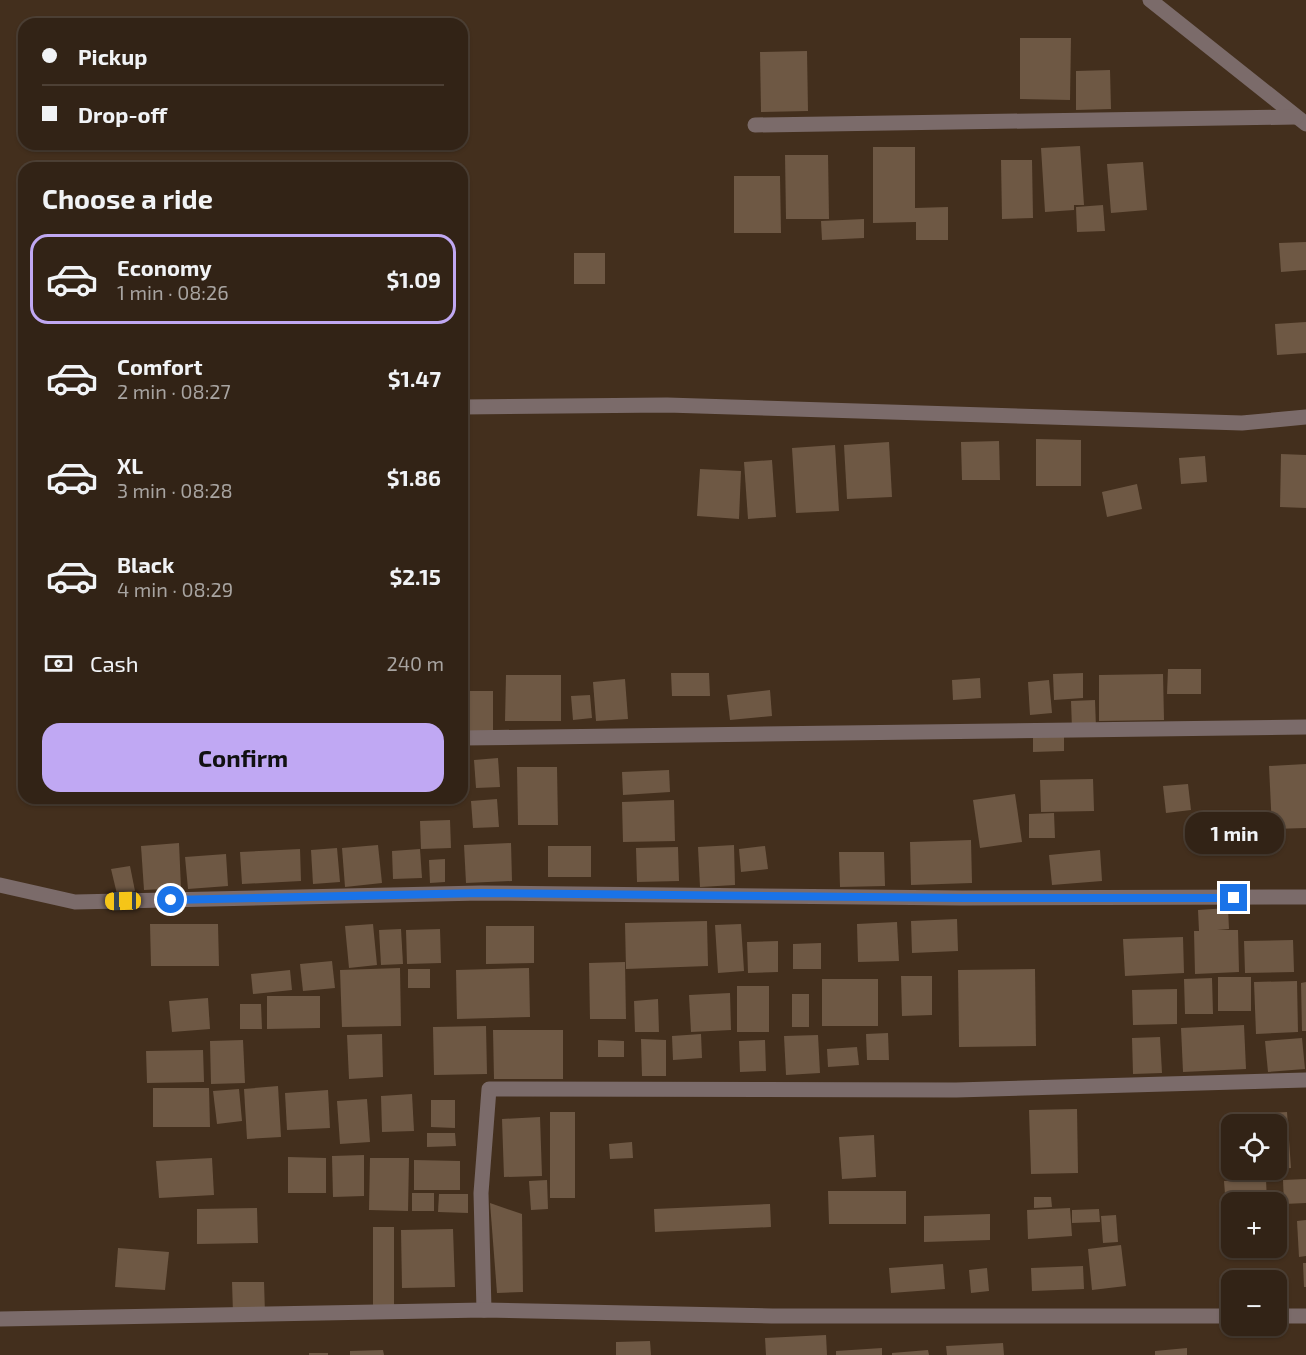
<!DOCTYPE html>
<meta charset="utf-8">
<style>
:root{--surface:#322316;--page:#3d2f23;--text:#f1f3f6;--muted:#a8a4a1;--line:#4d4035;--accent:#c0a8f3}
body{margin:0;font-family:"Exo 2",sans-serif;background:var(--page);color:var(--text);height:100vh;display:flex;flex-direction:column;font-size:22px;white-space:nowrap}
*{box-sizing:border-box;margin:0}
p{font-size:20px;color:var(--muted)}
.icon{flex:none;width:33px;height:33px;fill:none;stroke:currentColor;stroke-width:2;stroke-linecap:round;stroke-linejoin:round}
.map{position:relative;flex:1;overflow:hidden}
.panel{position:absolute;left:18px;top:162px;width:450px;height:642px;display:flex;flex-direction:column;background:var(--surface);border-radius:18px;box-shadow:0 2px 4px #0004,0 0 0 2px var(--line)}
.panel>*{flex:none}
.hud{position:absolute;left:18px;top:18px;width:450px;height:132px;border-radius:18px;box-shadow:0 2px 4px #0004,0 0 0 2px var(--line);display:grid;align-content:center;height:132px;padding:0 24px;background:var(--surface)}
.controls{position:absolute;left:1221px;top:1114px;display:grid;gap:12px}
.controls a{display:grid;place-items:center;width:66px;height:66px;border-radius:12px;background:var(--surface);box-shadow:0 2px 4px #0004,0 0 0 2px var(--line);font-size:30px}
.end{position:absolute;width:27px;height:27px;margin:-14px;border:8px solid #1a73e8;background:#fff;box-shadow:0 0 0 3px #fff}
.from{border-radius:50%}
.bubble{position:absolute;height:42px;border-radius:18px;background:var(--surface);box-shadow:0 2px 4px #0004,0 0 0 2px var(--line);font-size:20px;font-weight:700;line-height:42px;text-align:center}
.car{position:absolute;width:18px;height:36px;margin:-18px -9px;border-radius:8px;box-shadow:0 0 4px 2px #0007;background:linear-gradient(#f5c518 24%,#345 0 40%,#f5c518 0 76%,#345 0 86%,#f5c518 0)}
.hud b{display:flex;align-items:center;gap:21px;height:57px;font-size:22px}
.hud b+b{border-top:2px solid var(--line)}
.hud i{width:15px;height:15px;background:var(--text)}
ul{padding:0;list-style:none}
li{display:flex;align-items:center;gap:18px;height:90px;margin:0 12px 9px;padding:0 12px;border:3px solid transparent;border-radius:18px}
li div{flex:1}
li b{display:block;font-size:22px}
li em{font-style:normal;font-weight:700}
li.current{border-color:var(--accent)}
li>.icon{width:54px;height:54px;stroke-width:1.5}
h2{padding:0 24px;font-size:27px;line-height:72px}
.pay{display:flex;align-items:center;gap:15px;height:66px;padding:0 24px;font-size:22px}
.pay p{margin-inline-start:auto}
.primary-button{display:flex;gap:12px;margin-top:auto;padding:12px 24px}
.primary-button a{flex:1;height:69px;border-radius:18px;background:var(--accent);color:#111;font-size:24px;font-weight:700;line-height:69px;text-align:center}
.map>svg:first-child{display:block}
.building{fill:#6e5844}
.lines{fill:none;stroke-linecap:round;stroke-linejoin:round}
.street{stroke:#7b6b6a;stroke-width:15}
.route{stroke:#1a73e8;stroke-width:8}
</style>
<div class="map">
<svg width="1306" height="1355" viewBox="0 0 1306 1355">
<rect width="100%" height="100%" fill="#432f1d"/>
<g class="building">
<path d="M1020,38h51l-1,62 -50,-1z"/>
<path d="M807,51l1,60 -47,1 -1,-60z"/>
<path d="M1110,70l1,39 -35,1v-39z"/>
<path d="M1080,146l4,59h-10v5l-29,2 -4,-64z"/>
<path d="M873,147h42v61l33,-1v33h-32v-18l-43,1z"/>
<path d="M785,155h43l1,64h-43z"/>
<path d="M1001,160h31l1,58 -31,1z"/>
<path d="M1143,162l4,48 -36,3 -4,-49z"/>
<path d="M734,176h46l1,57h-47z"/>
<path d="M1103,205l2,26 -28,1 -1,-25z"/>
<path d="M864,219v19l-42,2 -1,-19z"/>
<path d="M1306,242v28l-25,2 -2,-29z"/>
<rect x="574" y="253" width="31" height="31"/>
<path d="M1306,322v31l-29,2 -2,-31z"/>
<path d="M1036,439l45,1v46h-45z"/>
<path d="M999,441l1,39h-38l-1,-38z"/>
<path d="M889,442l3,55 -45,2 -3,-54z"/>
<path d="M835,445l4,66 -43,2 -4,-65z"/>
<path d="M1281,454l25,1v53l-26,-1z"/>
<path d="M1205,456l2,26 -26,2 -2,-26z"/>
<path d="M772,460l4,57 -28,2 -4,-57z"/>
<path d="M700,469l41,2 -2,48 -42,-3z"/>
<path d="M1137,484l5,25 -35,8 -5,-25z"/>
<path d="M1168,669h33v25h-34z"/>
<path d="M671,673h38l1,23h-38z"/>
<path d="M1083,673v25l-29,2 -1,-26z"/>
<path d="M1163,674l1,46 -65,1v-46z"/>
<path d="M506,675h55v46h-56z"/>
<path d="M980,678l1,20 -28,2 -1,-20z"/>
<path d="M625,679l3,40 -32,2 -3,-39z"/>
<path d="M1049,680l3,33 -22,2 -2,-33z"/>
<path d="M770,690l2,26 -42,4 -3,-25z"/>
<rect x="464" y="691" width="29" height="41"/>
<path d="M590,695l2,23 -19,2 -2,-24z"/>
<path d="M1095,700l1,28 -24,1 -1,-28z"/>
<path d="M1033,735h31v16l-31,1z"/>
<path d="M498,758l2,29 -24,1 -2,-28z"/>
<path d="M1306,764v64l-34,1 -3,-63z"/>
<path d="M517,767h40l1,58h-40z"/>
<path d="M669,770l1,22 -47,3 -1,-23z"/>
<path d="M1093,779l1,32 -53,1 -1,-32z"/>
<path d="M1188,784l3,26 -25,3 -3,-27z"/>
<path d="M1015,794l7,48 -42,6 -7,-48z"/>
<path d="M497,799l2,28 -26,1 -2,-27z"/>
<path d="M674,800l1,41 -52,1 -1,-40z"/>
<path d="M1054,813l1,25h-26v-24z"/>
<path d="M450,820l1,28 -30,1 -1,-28z"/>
<path d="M971,840l1,43 -61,2 -1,-43z"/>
<path d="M179,843l2,45 -37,2 -3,-44z"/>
<path d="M511,843l1,38 -46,2 -2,-38z"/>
<path d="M378,845l4,38 -37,4 -3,-39z"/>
<path d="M734,845l1,40 -35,2 -2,-40z"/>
<rect x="548" y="846" width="43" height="31"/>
<path d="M765,846l3,23 -27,3 -2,-23z"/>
<path d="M678,847l1,34 -42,1 -1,-34z"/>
<path d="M337,848l3,34 -27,2 -2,-34z"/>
<path d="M300,849l1,32 -59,3 -2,-32z"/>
<path d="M420,849l2,29 -29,1 -1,-28z"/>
<path d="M1100,850l2,31 -50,4 -3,-30z"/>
<path d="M839,852h45l1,34 -45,1z"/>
<path d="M226,854l2,32 -40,3 -3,-32z"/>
<path d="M445,859v23l-15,1 -1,-23z"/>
<path d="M130,866l5,25 -18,3 -6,-25z"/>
<path d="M1228,908l1,21 -12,1h21l1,42 -44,2 -1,-43h5l-1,-21z"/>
<path d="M957,919l1,32 -46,2 -1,-32z"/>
<path d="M707,921l1,45 -82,3 -1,-46z"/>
<path d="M897,922l2,39 -41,1 -1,-38z"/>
<path d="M150,924h68l1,42h-68z"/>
<path d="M373,924l4,41 -28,3 -4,-42z"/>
<path d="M741,924l3,47 -26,2 -3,-48z"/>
<path d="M486,926h48v37l-48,1z"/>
<path d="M401,929l2,35 -22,1 -2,-35z"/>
<path d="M440,929l1,34 -34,1 -1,-34z"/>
<path d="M1183,937l1,36 -59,3 -2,-37z"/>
<path d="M1293,940l1,32 -49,1 -1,-32z"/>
<path d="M778,941v31l-30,1 -1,-31z"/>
<path d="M821,943v26h-28v-25z"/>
<path d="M332,961l3,27 -32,3 -3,-27z"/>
<path d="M625,962l1,57h-36l-1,-56z"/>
<path d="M400,968l1,58 -59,1 -2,-57z"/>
<path d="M529,968l1,49 -73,2 -1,-49z"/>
<rect x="408" y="969" width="22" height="19"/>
<path d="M1035,969l1,77 -77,1 -1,-77z"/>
<path d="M290,970l2,20 -39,4 -2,-20z"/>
<path d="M901,976h31v39l-30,1z"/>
<rect x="1218" y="977" width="33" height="34"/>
<path d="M1212,978l1,36h-28l-1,-35z"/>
<rect x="822" y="979" width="56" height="47"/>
<path d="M1297,981l1,51 -42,2 -2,-52z"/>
<path d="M1306,982v49h-4l-1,-48z"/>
<rect x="737" y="986" width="32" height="46"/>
<path d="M1177,989v35l-44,1 -1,-35z"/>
<path d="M730,993l1,37 -40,2 -2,-37z"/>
<rect x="792" y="994" width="17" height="33"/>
<path d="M267,996h53v32l-53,1z"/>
<path d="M208,998l2,31 -38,3 -3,-31z"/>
<path d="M658,999l1,33h-24l-1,-31z"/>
<path d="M240,1004h21l1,25h-22z"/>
<path d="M1244,1025l2,44 -63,3 -2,-44z"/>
<path d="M486,1026l1,48 -53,1 -1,-48z"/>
<path d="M493,1030h70v49h-69z"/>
<path d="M888,1033l1,27h-22l-1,-26z"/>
<path d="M382,1034l1,43 -34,2 -2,-44z"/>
<path d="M701,1034l1,24 -29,2 -1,-24z"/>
<path d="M818,1035l2,38 -34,2 -2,-39z"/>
<path d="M1160,1037l2,36 -29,1 -1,-36z"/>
<path d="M1302,1038l3,31 -37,3 -3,-31z"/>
<path d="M641,1039l25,1v36h-24z"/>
<path d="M243,1040l2,43 -34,1 -1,-43z"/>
<path d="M598,1040l26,1v16h-26z"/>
<path d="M765,1040l1,31 -26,1 -1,-31z"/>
<path d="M857,1047l2,18 -31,2 -1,-18z"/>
<path d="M203,1050l1,32 -57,1 -1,-32z"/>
<path d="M278,1086l3,51 -34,2 -3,-50z"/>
<path d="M153,1088h56l1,39h-57z"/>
<path d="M239,1089l3,32 -25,3 -4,-33z"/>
<path d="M328,1090l2,38 -43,2 -2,-37z"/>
<path d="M412,1094l2,37 -32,1 -1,-36z"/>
<path d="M367,1099l3,43 -30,2 -3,-43z"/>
<path d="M431,1100h24v28l-24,-1z"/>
<path d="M1077,1109l1,64 -47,1 -2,-64z"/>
<rect x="550" y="1112" width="25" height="86"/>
<path d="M1287,1112l4,56 -15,1v-44h-37l-1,-10z"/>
<path d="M540,1117l2,59 -38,1 -2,-58z"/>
<path d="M427,1133h28l1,13 -29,1z"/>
<path d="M874,1135l2,42 -34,2 -3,-42z"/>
<path d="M632,1142l1,16 -23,1 -1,-15z"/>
<path d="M364,1155v41l-31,1 -1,-41z"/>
<path d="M288,1157l38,1v35h-38z"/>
<path d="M212,1158l2,37 -55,3 -3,-37z"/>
<path d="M370,1158h39l-1,53 -39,-1z"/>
<path d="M414,1160l46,1v29h-46z"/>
<path d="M1266,1179l1,24h-35v4h-6l-2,-26z"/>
<path d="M1306,1179v24l-22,1 -1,-24z"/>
<path d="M547,1180l1,29 -17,1 -2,-29z"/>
<path d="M828,1191h78v33h-77z"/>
<rect x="412" y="1193" width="22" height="18"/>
<path d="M439,1194h29v19l-30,-1z"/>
<path d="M1034,1197h17l1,10 -18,1z"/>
<path d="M490,1203l32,11 1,78 -26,1z"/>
<path d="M770,1204l1,23 -116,5 -1,-23z"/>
<path d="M257,1208l1,35 -61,1v-35z"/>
<path d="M1070,1208l2,28 -44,3 -1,-29z"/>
<path d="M1099,1209l1,13 -28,1v-13z"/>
<path d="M990,1214v26l-66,2v-26z"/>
<path d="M1116,1215l2,27 -15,1 -2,-27z"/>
<path d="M1306,1220v36l-7,1 -2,-36z"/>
<rect x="373" y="1227" width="21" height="81"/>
<path d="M453,1229l2,58 -53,1 -1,-58z"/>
<path d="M1121,1245l5,41 -34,4 -4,-41z"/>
<path d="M118,1248l51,4 -4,38 -50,-3z"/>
<path d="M1303,1263h3v24h-2z"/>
<path d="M943,1264l2,25 -54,4 -2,-25z"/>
<path d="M1083,1266l1,23 -52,2 -1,-23z"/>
<path d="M987,1268l2,23 -18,2 -2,-23z"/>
<path d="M232,1282h32l1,31 -32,1z"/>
<path d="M826,1335l1,20h-61l-1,-17z"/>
<path d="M650,1341l1,14h-35v-13z"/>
<path d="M1003,1343l1,12h-57l-1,-9z"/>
<path d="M882,1348v7h-46v-4z"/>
<path d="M1187,1348v7h-32v-4z"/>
<path d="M383,1350l1,5h-34v-4z"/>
<path d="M928,1350l1,5h-37v-2z"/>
<rect x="309" y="1353" width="19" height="2"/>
</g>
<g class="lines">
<g class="street">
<path d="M1150,0l156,124"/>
<path d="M755,125l541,-8"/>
<path d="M462,407l205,-2 575,18 64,-6"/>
<path d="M462,738l844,-11"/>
<path d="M0,885l75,17 406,-9 481,5 344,-1"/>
<path d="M484,1310l-3,-117 8,-104 467,1 350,-10"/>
<path d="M1276,1316h30"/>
<path d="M0,1319l484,-9 288,6h460"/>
</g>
</g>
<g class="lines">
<path class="route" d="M171,900l310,-7 481,5h272"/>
</g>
</svg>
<div class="controls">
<a><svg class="icon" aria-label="locate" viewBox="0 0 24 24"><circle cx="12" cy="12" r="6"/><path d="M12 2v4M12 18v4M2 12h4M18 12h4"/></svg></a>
<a>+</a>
<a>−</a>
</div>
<i class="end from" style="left:171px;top:900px"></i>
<i class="end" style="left:1234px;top:898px"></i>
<div class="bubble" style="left:1185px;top:812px;width:99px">1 min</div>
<i class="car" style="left:123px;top:901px;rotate:269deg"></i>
<div class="hud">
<b><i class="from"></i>Pickup</b>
<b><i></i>Drop-off</b>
</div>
<section class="panel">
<h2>Choose a ride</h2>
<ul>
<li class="current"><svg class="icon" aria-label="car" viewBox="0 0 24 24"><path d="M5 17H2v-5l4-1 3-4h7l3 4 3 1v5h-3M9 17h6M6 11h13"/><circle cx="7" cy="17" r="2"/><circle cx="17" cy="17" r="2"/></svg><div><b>Economy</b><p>1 min · 08:26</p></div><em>$1.09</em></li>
<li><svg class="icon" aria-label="car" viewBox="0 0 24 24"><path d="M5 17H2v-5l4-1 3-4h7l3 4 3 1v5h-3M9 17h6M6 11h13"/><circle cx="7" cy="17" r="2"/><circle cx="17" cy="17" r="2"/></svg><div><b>Comfort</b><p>2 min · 08:27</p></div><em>$1.47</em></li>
<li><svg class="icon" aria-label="car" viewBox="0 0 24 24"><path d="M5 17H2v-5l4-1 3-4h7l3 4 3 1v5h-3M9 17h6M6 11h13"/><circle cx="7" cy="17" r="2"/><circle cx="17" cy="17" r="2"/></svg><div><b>XL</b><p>3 min · 08:28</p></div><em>$1.86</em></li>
<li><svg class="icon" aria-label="car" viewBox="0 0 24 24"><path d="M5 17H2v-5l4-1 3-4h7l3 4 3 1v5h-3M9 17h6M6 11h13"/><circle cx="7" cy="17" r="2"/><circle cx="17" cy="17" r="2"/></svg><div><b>Black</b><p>4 min · 08:29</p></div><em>$2.15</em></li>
</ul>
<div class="pay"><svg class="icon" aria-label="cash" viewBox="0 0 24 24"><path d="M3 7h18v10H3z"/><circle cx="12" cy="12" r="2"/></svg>Cash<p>240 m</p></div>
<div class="primary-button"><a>Confirm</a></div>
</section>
</div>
